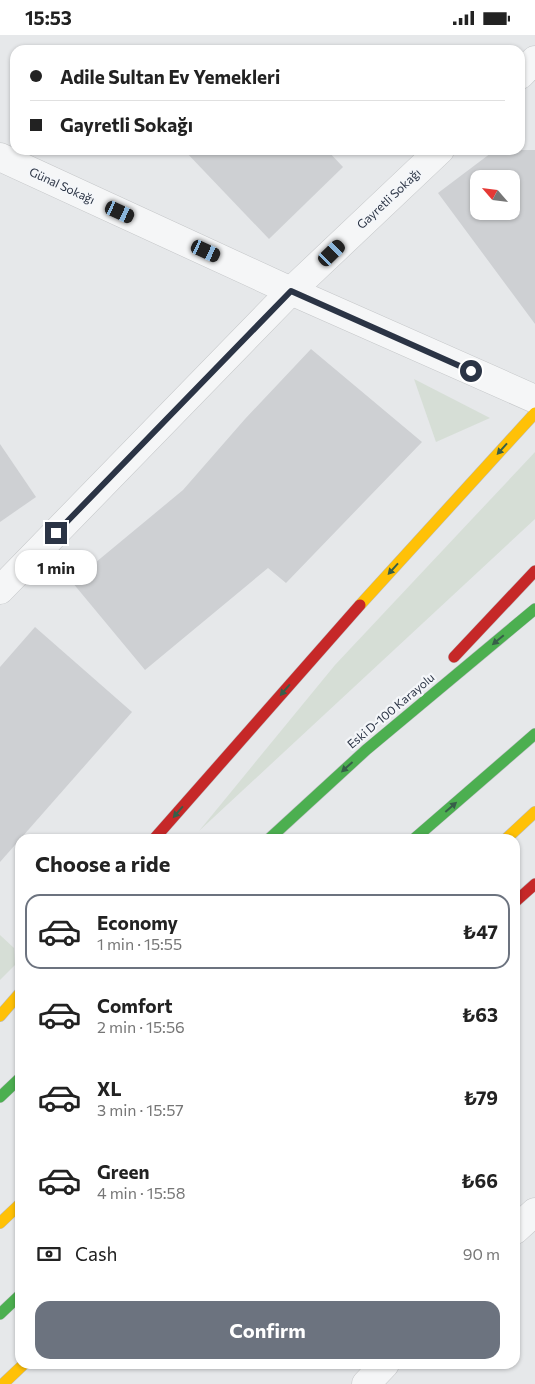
<!DOCTYPE html>
<meta charset="utf-8">
<style>
:root{--surface:#fff;--page:#f2f2f2;--text:#222;--muted:#767676;--line:#e0e0e0;--accent:#6c737f}
body{margin:0;font-family:Commissioner,sans-serif;background:var(--page);color:var(--text);height:100vh;display:flex;flex-direction:column;font-size:19px;white-space:nowrap}
*{box-sizing:border-box;margin:0}
p{font-size:16px;color:var(--muted)}
.icon{flex:none;width:28px;height:28px;fill:none;stroke:currentColor;stroke-width:2;stroke-linecap:round;stroke-linejoin:round}
.map{position:relative;flex:1;overflow:hidden}
.sheet{position:absolute;left:15px;top:799px;width:505px;height:535px;display:flex;flex-direction:column;background:var(--surface);border-radius:15px;box-shadow:0 1px 4px #0004}
.sheet>*{flex:none}
.hud{position:absolute;left:10px;top:10px;width:515px;height:110px;border-radius:15px;box-shadow:0 1px 4px #0004;display:grid;align-content:center;height:110px;padding:0 20px;background:var(--surface)}
.needle{width:32px;rotate:298deg}
.tools{position:absolute;left:470px;top:135px;display:grid;gap:10px}
.tools a{display:grid;place-items:center;width:50px;height:50px;border-radius:10px;background:var(--surface);box-shadow:0 1px 4px #0004;font-size:25px}
.end{position:absolute;width:22px;height:22px;margin:-11px;border:6px solid #2b3445;background:#fff;box-shadow:0 0 0 2px #fff}
.from{border-radius:50%}
.bubble{position:absolute;height:35px;border-radius:15px;background:var(--surface);box-shadow:0 1px 4px #0004;font-size:16px;font-weight:700;line-height:35px;text-align:center}
.car{position:absolute;width:15px;height:30px;margin:-15px -8px;border-radius:6px;box-shadow:0 0 4px 1px #0007;background:linear-gradient(#222 24%,#8ab4d8 0 40%,#222 0 76%,#8ab4d8 0 86%,#222 0)}
.hud b{display:flex;align-items:center;gap:18px;height:48px;font-size:19px}
.hud b+b{border-top:1px solid var(--line)}
.hud i{width:12px;height:12px;background:var(--text)}
ul{padding:0;list-style:none}
li{display:flex;align-items:center;gap:15px;height:75px;margin:0 10px 8px;padding:0 10px;border:2px solid transparent;border-radius:15px}
li div{flex:1}
li b{display:block;font-size:19px}
li em{font-style:normal;font-weight:700}
li.current{border-color:var(--accent)}
li>.icon{width:45px;height:45px;stroke-width:1.5}
h2{padding:0 20px;font-size:22px;line-height:60px}
.pay{display:flex;align-items:center;gap:12px;height:55px;padding:0 20px;font-size:19px}
.pay p{margin-inline-start:auto}
.cta{display:flex;gap:10px;margin-top:auto;padding:10px 20px}
.cta a{flex:1;height:58px;border-radius:15px;background:var(--accent);color:#fff;font-size:20px;font-weight:700;line-height:58px;text-align:center}
.status{display:flex;justify-content:space-between;align-items:center;height:35px;padding:0 25px;background:var(--surface);direction:ltr}
.status svg{height:14px;fill:currentColor}
.map>svg:first-child{display:block}
.green{fill:#d6ded6}
.building{fill:#ced0d3;fill-rule:evenodd}
.lines{fill:none;stroke-linecap:round;stroke-linejoin:round}
.street-casing{stroke:#c4c6c8;stroke-width:29}
.fast-casing{stroke:#b8bbbf;stroke-width:12}
.slow-casing{stroke:#b8bbbf;stroke-width:12}
.jam-casing{stroke:#b8bbbf;stroke-width:12}
.street{stroke:#f5f6f7;stroke-width:28}
.fast{stroke:#4caf50;stroke-width:11}
.slow{stroke:#ffc107;stroke-width:11}
.jam{stroke:#c62828;stroke-width:11}
.oneway{fill:#375f49}
.route{stroke:#2b3445;stroke-width:6}
.labels{text-anchor:middle;stroke-width:4.5;stroke-linejoin:round;paint-order:stroke}
.street-label{font-size:12px;fill:#2b3445;stroke:#f4f6f9}
</style>
<div class="status"><b>15:53</b><svg viewBox="0 0 49 12"><path d="M0 12V9h3v3zM5 12V6h3v6zM10 12V3h3v9zM15 12V0h3v12zM26 1h20v11H26zM47 4h2v5h-2z"/></svg></div>
<div class="map">
<svg width="535" height="1349" viewBox="0 0 535 1349">
<rect width="100%" height="100%" fill="#e6e8ea"/>
<g class="green">
<path d="M414,344l76,39 -54,24z"/>
<path d="M535,417v67l-336,312 136,-166z"/>
<path d="M0,900l14,13 1,17 -15,15z"/>
</g>
<g class="building">
<path d="M184,115h143l16,17 -74,72z"/>
<path d="M495,115h40v174l-97,-131zM479,144h32v32h-32z"/>
<path d="M311,314l111,93 -136,141 -18,-15 -123,102 -73,-88 111,-92 62,-71z"/>
<path d="M0,409l36,53 -36,25z"/>
<path d="M35,592l97,85 -132,150v-195z"/>
</g>
<g class="lines">
<defs>
<g id="street">
<path d="M520,40l15,-15"/>
<path d="M0,122l291,134 244,108"/>
<path d="M0,555l291,-299 149,-141"/>
<path d="M515,1195l20,-18"/>
<path d="M366,1349l19,-20"/>
</g>
<g id="fast">
<path d="M269,804l97,-89 169,-141"/>
<path d="M414,804l121,-105"/>
<path d="M0,1062l20,-19"/>
<path d="M0,1279l20,-19"/>
</g>
<g id="slow">
<path d="M360,570l175,-192"/>
<path d="M506,804l29,-27"/>
<path d="M0,981l20,-23"/>
<path d="M0,1188l20,-19"/>
<path d="M3,1349l21,-20"/>
</g>
<g id="jam">
<path d="M454,622l81,-86"/>
<path d="M154,804l206,-234"/>
<path d="M515,867l20,-18"/>
</g>
</defs>
<use href="#street" class="street-casing"/>
<use href="#fast" class="fast-casing"/>
<use href="#slow" class="slow-casing"/>
<use href="#jam" class="jam-casing"/>
<use href="#street" class="street"/>
<use href="#fast" class="fast"/>
<use href="#slow" class="slow"/>
<use href="#jam" class="jam"/>
</g>
<defs><path id="oneway-solid" d="M-6-.8H1V-3.2L6.5 0L1 3.2V.8H-6Z" transform="scale(1.25)"/></defs>
<g class="oneway">
<use href="#oneway-solid" transform="translate(502 414) rotate(132)"/>
<use href="#oneway-solid" transform="translate(393 534) rotate(132)"/>
<use href="#oneway-solid" transform="translate(498 605) rotate(140)"/>
<use href="#oneway-solid" transform="translate(285 655) rotate(131)"/>
<use href="#oneway-solid" transform="translate(347 732) rotate(138)"/>
<use href="#oneway-solid" transform="translate(451 772) rotate(-41)"/>
<use href="#oneway-solid" transform="translate(178 777) rotate(131)"/>
</g>
<g class="lines">
<path class="route" d="M56,498l235,-242 180,80"/>
</g>
<g class="labels">
<g class="street-label">
<text transform="translate(62 151) rotate(25)" y="4">Günal Sokağı</text>
<text transform="translate(389 164) rotate(-43)" y="4">Gayretli Sokağı</text>
<text transform="translate(391 676) rotate(-40)" y="4">Eski D-100 Karayolu</text>
</g>
</g>
</svg>
<div class="tools">
<a><svg class="needle" viewBox="-14 -14 28 28"><path d="M0-13l5 13h-10z" fill="#e53935"/><path d="M0 13l5-13h-10z" fill="#767676"/></svg></a>
</div>
<i class="end from" style="left:471px;top:336px"></i>
<i class="end" style="left:56px;top:498px"></i>
<div class="bubble" style="left:15px;top:515px;width:82px">1 min</div>
<i class="car" style="left:120px;top:177px;rotate:115deg"></i>
<i class="car" style="left:206px;top:216px;rotate:115deg"></i>
<i class="car" style="left:332px;top:218px;rotate:46deg"></i>
<div class="hud">
<b><i class="from"></i>Adile Sultan Ev Yemekleri</b>
<b><i></i>Gayretli Sokağı</b>
</div>
<section class="sheet">
<h2>Choose a ride</h2>
<ul>
<li class="current"><svg class="icon" aria-label="car" viewBox="0 0 24 24"><path d="M5 17H2v-5l4-1 3-4h7l3 4 3 1v5h-3M9 17h6M6 11h13"/><circle cx="7" cy="17" r="2"/><circle cx="17" cy="17" r="2"/></svg><div><b>Economy</b><p>1 min · 15:55</p></div><em>₺47</em></li>
<li><svg class="icon" aria-label="car" viewBox="0 0 24 24"><path d="M5 17H2v-5l4-1 3-4h7l3 4 3 1v5h-3M9 17h6M6 11h13"/><circle cx="7" cy="17" r="2"/><circle cx="17" cy="17" r="2"/></svg><div><b>Comfort</b><p>2 min · 15:56</p></div><em>₺63</em></li>
<li><svg class="icon" aria-label="car" viewBox="0 0 24 24"><path d="M5 17H2v-5l4-1 3-4h7l3 4 3 1v5h-3M9 17h6M6 11h13"/><circle cx="7" cy="17" r="2"/><circle cx="17" cy="17" r="2"/></svg><div><b>XL</b><p>3 min · 15:57</p></div><em>₺79</em></li>
<li><svg class="icon" aria-label="car" viewBox="0 0 24 24"><path d="M5 17H2v-5l4-1 3-4h7l3 4 3 1v5h-3M9 17h6M6 11h13"/><circle cx="7" cy="17" r="2"/><circle cx="17" cy="17" r="2"/></svg><div><b>Green</b><p>4 min · 15:58</p></div><em>₺66</em></li>
</ul>
<div class="pay"><svg class="icon" aria-label="cash" viewBox="0 0 24 24"><path d="M3 7h18v10H3z"/><circle cx="12" cy="12" r="2"/></svg>Cash<p>90 m</p></div>
<div class="cta"><a>Confirm</a></div>
</section>
</div>
